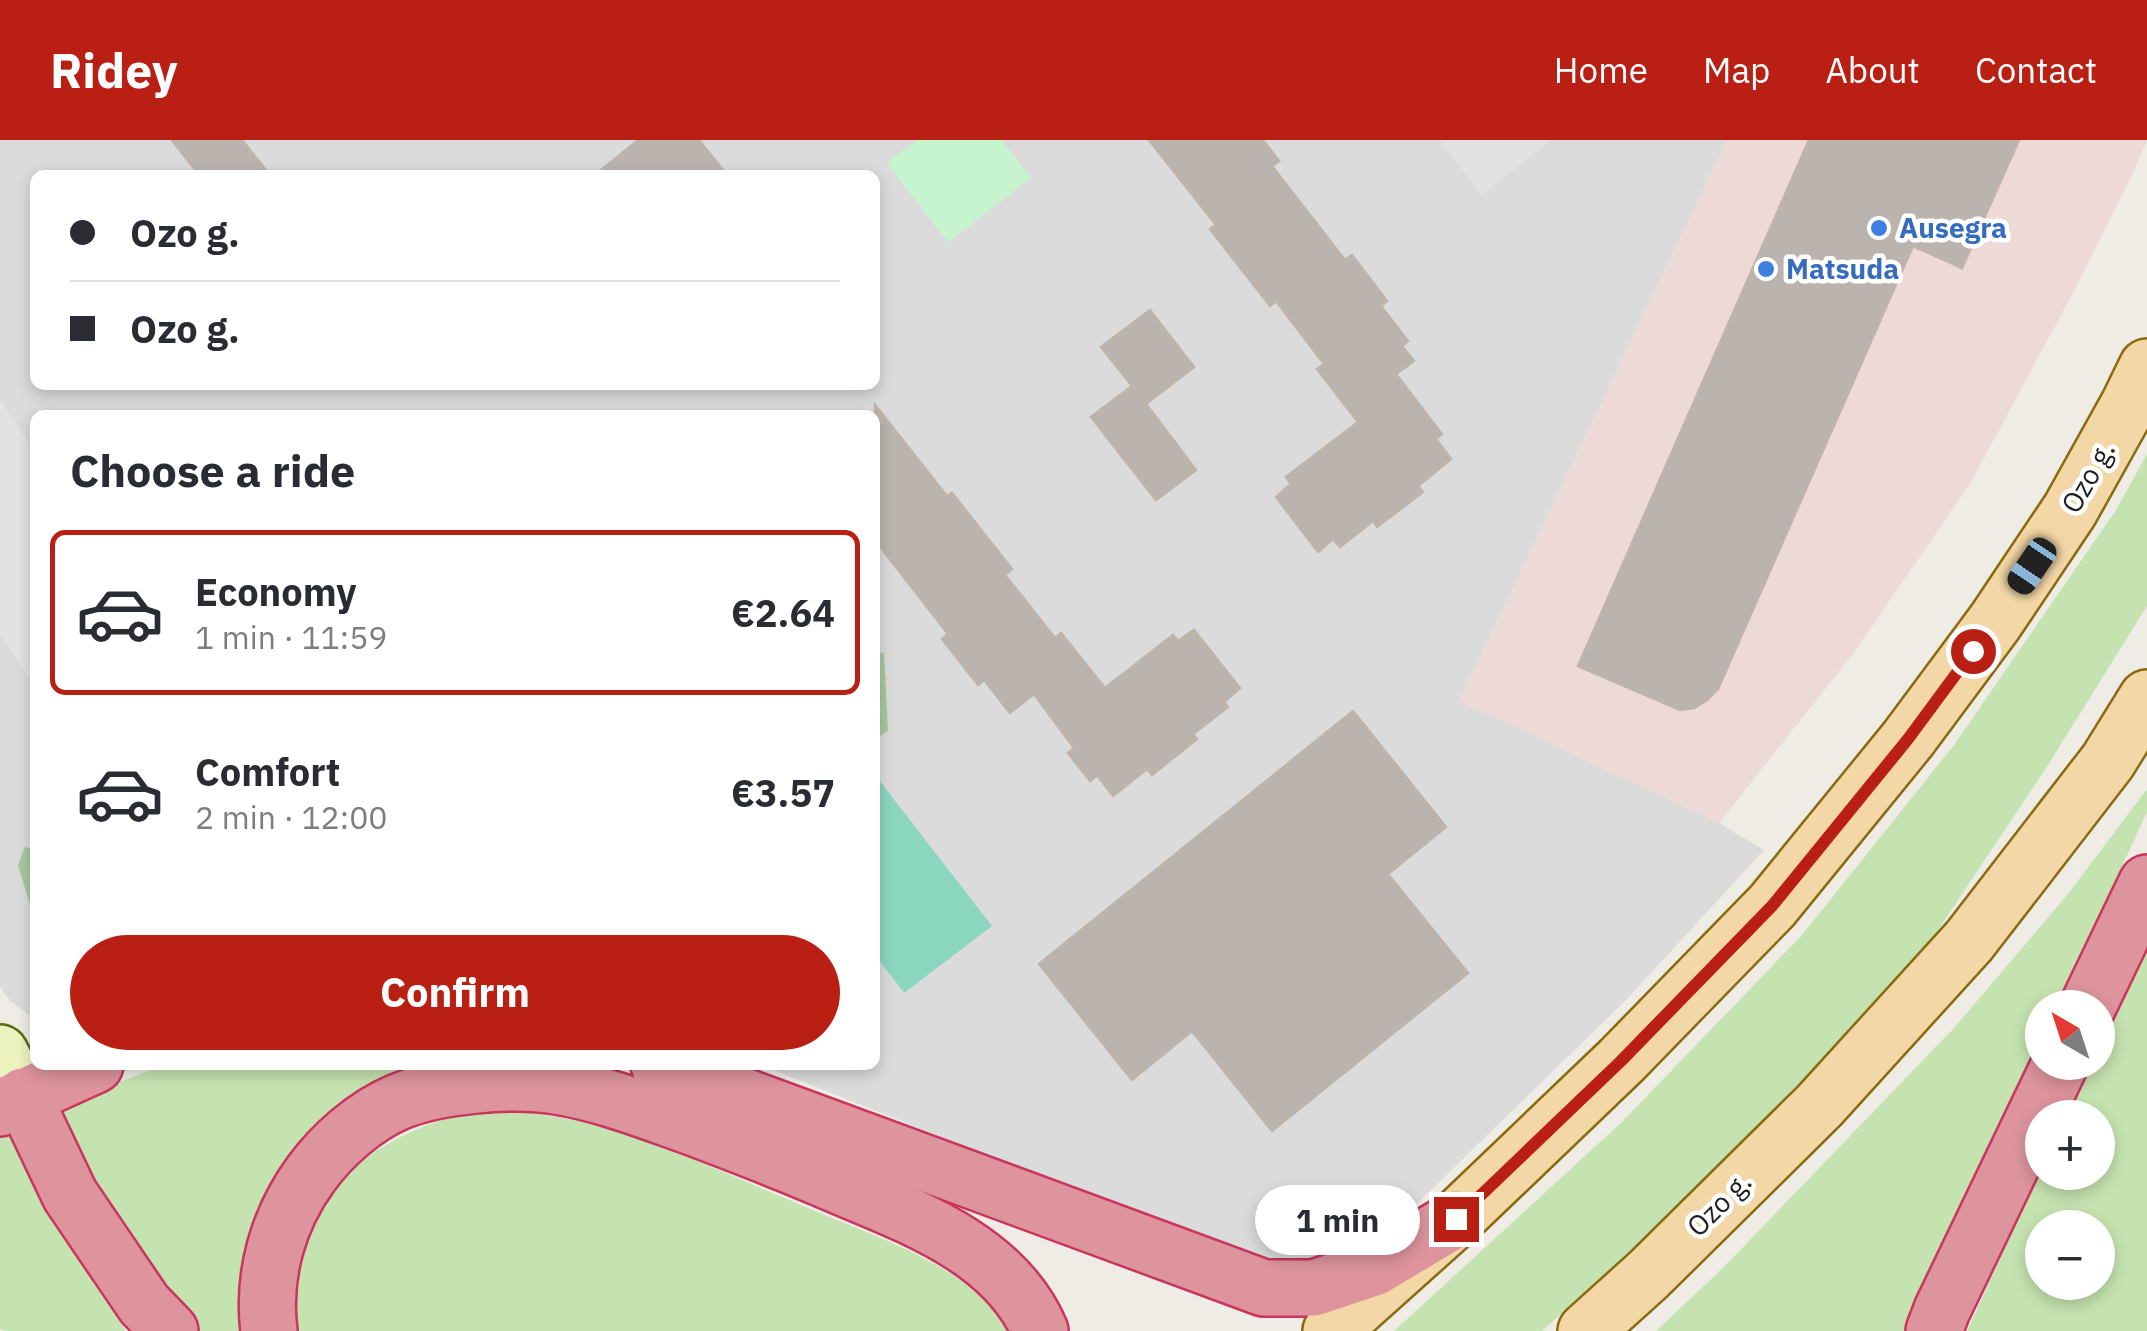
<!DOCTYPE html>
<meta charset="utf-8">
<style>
:root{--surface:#fff;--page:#f7f7f7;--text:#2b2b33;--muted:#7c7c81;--line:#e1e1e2;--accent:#b92013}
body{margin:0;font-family:"IBM Plex Sans",sans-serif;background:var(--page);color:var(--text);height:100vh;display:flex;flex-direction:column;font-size:38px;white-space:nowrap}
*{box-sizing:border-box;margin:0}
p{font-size:32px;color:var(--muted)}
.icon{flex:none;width:55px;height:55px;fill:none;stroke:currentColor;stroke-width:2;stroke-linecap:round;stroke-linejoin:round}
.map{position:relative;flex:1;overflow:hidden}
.drawer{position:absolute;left:30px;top:270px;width:850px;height:660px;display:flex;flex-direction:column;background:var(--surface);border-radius:15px;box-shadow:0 5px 15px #0003}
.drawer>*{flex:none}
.hud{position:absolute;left:30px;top:30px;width:850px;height:220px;border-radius:15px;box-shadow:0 5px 15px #0003;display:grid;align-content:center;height:220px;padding:0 40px;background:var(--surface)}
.needle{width:65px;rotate:321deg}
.controls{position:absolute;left:2025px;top:850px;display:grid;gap:20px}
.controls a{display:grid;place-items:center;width:90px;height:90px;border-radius:50%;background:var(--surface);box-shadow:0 5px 15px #0003;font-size:50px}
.end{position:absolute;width:45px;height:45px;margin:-22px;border:12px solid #b92013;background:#fff;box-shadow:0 0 0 5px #fff}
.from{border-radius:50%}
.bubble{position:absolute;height:70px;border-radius:35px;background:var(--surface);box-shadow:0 5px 15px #0003;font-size:32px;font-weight:800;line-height:70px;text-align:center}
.car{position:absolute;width:30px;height:60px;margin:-30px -15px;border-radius:12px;box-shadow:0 0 8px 2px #0007;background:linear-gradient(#222 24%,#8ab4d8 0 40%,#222 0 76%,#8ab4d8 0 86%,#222 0)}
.hud b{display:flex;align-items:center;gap:35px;height:95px;font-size:38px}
.hud b+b{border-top:2px solid var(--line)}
.hud i{width:25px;height:25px;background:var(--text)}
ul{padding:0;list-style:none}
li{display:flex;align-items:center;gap:30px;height:165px;margin:0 20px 15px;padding:0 20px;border:5px solid transparent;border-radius:15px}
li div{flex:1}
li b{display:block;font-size:38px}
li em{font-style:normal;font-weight:800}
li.current{border-color:var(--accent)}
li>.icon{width:90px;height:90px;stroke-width:1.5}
h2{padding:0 40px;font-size:45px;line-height:120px}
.action{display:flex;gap:20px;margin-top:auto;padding:20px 40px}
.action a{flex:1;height:115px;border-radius:60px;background:var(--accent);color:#fff;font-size:40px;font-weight:800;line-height:115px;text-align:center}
header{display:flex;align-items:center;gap:60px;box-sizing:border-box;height:140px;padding:0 50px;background:var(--accent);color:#fff}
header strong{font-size:48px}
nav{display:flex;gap:55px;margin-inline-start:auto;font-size:35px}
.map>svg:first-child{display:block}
.residential{fill:#dcdbdb;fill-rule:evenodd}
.commercial{fill:#edd9d6}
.grass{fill:#c5e3b0;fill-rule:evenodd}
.forest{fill:#a7c99e}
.park{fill:#c6f4ce}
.pitch{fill:#8bd6be}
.parking{fill:#e2e2e2}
.building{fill:#bbb4ae;stroke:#beb4a9;stroke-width:2.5}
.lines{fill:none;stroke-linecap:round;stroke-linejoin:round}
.secondary-casing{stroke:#5a6b0f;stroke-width:60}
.primary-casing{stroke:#8a6a0f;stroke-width:60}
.highway-casing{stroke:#c9355d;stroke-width:60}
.secondary{stroke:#ecf3be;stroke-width:55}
.primary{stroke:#f3d7a6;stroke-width:55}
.highway{stroke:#de949c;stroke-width:55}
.route{stroke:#b92013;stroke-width:12}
.shop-dot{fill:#3f7fe0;stroke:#fff;stroke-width:4}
.labels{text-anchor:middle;stroke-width:9;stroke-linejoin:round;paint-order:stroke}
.shop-label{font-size:28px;font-weight:bold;fill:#366cbe;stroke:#fff;text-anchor:start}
.street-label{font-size:28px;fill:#1e1e1e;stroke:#fff}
</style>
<header>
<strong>Ridey</strong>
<nav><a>Home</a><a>Map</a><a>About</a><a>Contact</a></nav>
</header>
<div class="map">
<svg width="2147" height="1191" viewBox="0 0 2147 1191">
<rect width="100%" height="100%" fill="#eeece5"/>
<path class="residential" d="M0,0h1727l-267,560 259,123 45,27 -137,149 -240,234 -32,19 -45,11 -56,-2 -493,-196h114v-650h-840v604l-25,-18 -10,-14zM35,35h840v210h-840z"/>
<path class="commercial" d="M1727,0h420l-16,37 -56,112 -104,193 -116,169 -136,172 -259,-122z"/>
<g class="grass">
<path d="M2147,314v152l-99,159 -116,174 -105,121 -179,177 -106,94h-148l229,-210 179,-186 152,-190 162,-235z"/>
<path d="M2147,649v23l-90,195 -15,1v31l-133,292h-253l67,-63 231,-240 114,-134z"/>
<path d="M2147,802v389h-180l75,-164v5h56v-54l-32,-1 25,-54 7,-1v-13zM2042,1088h56v54h-56z"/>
<path d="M165,925h295l-64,17 -150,249h-54l-98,-132 -35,-89 10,-9z"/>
<path d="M514,972c51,4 87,13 136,29 54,23 109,46 163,69 72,31 152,55 201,121h-717c-1,-15 -4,-31 -3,-46 2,-30 13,-62 30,-87 25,-37 92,-75 136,-82 17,-2 36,-3 54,-4z"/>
<path d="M11,979l49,108 36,60 30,44h-121l-5,-2v-206z"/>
</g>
<g class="forest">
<path d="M875,512l9,1 4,78 -13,8z"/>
<path d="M25,707l10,2v72l-17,-56z"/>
</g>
<path class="park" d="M917,0h84l30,38 -83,64 -61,-79z"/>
<path class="pitch" d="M875,635l117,151 -88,67 -29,-38z"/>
<g class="parking">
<path d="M1439,0h112l-69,55z"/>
<path d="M0,260l35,51v235l-35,-51z"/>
</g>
<g class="building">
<path d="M172,0h70l28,35h-71z"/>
<path d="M638,0h61l28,35h-132z"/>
<path d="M1149,0h114l16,21 -7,5 73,94 7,-5 35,46 -6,5 27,35 -6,5 12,15 -18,13 46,60 -6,5 15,20 -33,27 5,6 -46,35 -4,-6 -33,26 -7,-8 -15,13 -42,-55 15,-13 -5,-7 72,-55 -41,-53 7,-5 -48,-63 -6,5 -60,-77 6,-4z"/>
<path d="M1809,0h210l-57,128 -49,-22 -195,443 -11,11 -13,8 -14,2 -102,-44z"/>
<path d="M1150,170l44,57 -48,37 -3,-4 53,70 -40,30 -65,-83 41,-31 -31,-39z"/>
<path d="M875,265l72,91 5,-3 60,76 -7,6 50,63 6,-5 44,55 68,-53 5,6 16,-11 46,58 -16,14 4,5 -35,27 4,5 -45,36 -5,-6 -34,27 -16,-21 -7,6 -22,-28 6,-5 -40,-54 -24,19 -26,-33 -6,5 -36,-46 6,-5 -73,-94z"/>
<path d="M1353,571l93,116 -58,47 80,99 -196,158 -80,-100 -60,49 -93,-116z"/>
</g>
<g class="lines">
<defs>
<path id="secondary" d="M0,913l23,43"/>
<g id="primary">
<path d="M1331,1191l125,-112 165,-158 151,-155 136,-167 87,-117 75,-112 59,-106 18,-37"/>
<path d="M1586,1191l62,-56 171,-169 150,-165 139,-180 39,-63"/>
</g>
<g id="highway">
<path d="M2087,868l60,-125"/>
<path d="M659,925l605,223h50l60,-20 82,-49"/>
<path d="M23,956l47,99 74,109 26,27"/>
<path d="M0,968l95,-43"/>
<path d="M269,1191c-7,-56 9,-112 42,-157 21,-29 54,-58 87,-72 41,-17 115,-23 158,-16 45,7 88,24 131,39 45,17 90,34 134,53 80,35 182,66 219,153"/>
<path d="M1934,1191l8,-21 119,-248"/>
</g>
</defs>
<use href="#secondary" class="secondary-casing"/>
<use href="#primary" class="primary-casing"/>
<use href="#highway" class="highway-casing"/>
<use href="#secondary" class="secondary"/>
<use href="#primary" class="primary"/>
<use href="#highway" class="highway"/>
</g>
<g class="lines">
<path class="route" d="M1456,1079l165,-158 151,-155 136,-167 65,-88"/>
</g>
<g class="shop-dot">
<circle cx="1879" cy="88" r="10"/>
<circle cx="1766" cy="129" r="10"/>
</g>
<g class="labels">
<g class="shop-label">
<text x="1899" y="98">Ausegra</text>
<text x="1786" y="139">Matsuda</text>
</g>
<g class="street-label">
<text transform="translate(2088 337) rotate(-60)" y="10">Ozo g.</text>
<text transform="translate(1719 1064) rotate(-45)" y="10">Ozo g.</text>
</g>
</g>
</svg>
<div class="controls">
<a><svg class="needle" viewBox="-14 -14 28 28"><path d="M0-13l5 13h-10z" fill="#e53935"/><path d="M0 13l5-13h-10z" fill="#7c7c81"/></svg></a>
<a>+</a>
<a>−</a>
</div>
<i class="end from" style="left:1973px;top:511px"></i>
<i class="end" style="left:1456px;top:1079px"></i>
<div class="bubble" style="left:1255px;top:1045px;width:165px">1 min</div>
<i class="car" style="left:2032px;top:426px;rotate:214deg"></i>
<div class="hud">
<b><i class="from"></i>Ozo g.</b>
<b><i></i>Ozo g.</b>
</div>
<section class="drawer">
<h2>Choose a ride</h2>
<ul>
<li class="current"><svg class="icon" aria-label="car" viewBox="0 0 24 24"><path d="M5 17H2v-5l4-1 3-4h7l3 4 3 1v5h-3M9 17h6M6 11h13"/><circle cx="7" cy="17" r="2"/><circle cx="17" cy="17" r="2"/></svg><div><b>Economy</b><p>1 min · 11:59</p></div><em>€2.64</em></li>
<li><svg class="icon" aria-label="car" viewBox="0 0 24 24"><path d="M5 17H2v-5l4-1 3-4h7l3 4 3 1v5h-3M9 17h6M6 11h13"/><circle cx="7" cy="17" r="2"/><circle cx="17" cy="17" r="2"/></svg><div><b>Comfort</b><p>2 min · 12:00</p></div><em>€3.57</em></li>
</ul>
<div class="action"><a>Confirm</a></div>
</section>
</div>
